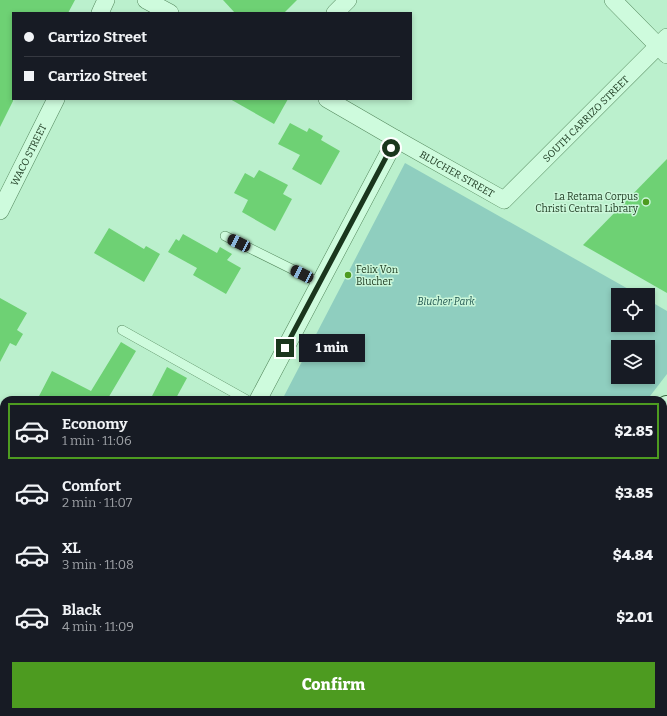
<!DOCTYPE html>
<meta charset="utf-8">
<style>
:root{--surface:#171b24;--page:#242831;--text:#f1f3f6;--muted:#9ea1a6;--line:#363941;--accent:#4d9b20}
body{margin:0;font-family:Bitter,serif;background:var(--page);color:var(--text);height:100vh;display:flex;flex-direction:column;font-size:15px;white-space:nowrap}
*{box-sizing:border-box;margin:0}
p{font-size:13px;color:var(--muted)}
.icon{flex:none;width:22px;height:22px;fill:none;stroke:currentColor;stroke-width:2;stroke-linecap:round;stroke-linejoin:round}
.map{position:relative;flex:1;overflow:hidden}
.drawer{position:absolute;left:0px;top:396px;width:667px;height:320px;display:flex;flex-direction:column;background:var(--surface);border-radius:12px 12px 0 0;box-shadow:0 2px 6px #0003}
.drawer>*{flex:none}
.banner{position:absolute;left:12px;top:12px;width:400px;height:88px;border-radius:0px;box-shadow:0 2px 6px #0003;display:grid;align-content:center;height:88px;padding:0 12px;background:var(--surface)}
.controls{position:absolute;left:611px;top:288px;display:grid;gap:8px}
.controls a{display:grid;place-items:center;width:44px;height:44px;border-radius:0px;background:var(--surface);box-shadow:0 2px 6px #0003;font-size:20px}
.end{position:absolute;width:18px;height:18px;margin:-9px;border:5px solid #1a361d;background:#fff;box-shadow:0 0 0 2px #fff}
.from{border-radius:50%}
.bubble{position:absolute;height:28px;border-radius:0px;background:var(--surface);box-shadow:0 2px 6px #0003;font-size:13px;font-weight:800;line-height:28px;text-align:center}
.car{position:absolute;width:12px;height:24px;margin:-12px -6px;border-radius:5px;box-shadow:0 0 3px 1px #0007;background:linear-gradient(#222 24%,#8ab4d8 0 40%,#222 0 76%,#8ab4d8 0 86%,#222 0)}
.banner b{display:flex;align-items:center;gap:14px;height:38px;font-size:15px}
.banner b+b{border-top:1px solid var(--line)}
.banner i{width:10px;height:10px;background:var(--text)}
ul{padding:7px 0 0;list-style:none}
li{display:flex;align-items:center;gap:12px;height:56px;margin:0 8px 6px;padding:0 4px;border:2px solid transparent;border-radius:0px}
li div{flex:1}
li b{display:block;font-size:15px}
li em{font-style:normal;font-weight:800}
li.on{border-color:var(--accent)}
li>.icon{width:36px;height:36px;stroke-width:1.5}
.primary-button{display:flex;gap:8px;margin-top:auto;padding:8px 12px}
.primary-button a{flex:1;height:46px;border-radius:0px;background:var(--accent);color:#fff;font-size:16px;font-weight:800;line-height:46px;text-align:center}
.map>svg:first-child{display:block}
.green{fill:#8fcebf;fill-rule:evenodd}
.building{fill:#6ed174}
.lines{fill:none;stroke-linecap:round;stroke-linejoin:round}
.lane-casing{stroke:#54885d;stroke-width:10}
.street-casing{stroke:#54885d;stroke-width:18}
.secondary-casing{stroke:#37693f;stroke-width:24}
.lane{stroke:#cefbdd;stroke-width:9}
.street{stroke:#cefbdd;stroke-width:17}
.secondary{stroke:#cefbdd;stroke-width:22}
.route{stroke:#1a361d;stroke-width:5}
.poi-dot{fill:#4d9b20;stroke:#cbf7da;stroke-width:1.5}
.labels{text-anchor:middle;stroke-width:3;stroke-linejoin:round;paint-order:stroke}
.street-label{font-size:10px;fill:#1a361d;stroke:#cbf7da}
.poi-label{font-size:10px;fill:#1a361d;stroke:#cbf7da;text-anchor:end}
.park-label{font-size:10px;font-style:italic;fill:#1f544e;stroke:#cbf7da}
</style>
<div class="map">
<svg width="667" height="716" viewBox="0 0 667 716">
<rect width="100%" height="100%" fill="#bbf0cd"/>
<g class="green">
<path d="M405,163l234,132h-21v30h30v-25l19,11v63l-20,26h-365zM618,347h30v30h-30z"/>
<path d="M187,712h125l5,4h-133z"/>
</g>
<g class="building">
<path d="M0,0h75l-7,13h-55v88l-13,26z"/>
<path d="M223,0h74l-13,13h-49z"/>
<path d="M230,99h58l-14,25z"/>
<path d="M290,123l17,9 2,-4 14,8 -2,4 19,11 -19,34 -29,-16 8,-14 -22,-11z"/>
<path d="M667,159v134l-84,-48z"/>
<path d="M259,170l29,15 -5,9 9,5 -17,32 -33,-19 6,-12 -14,-7 11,-20 9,5z"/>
<path d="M109,228l35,21 2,-3 14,8 -16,28 -50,-29z"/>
<path d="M183,234l34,19 3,-6 12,7 -5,6 14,8 -15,26 -33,-19 4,-7 -29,-16 8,-13 3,2z"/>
<path d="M0,298l27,15 -10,17 6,4 -7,12 -6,-3 -10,19z"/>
<path d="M121,342l15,9 -29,49h1h-71l15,-29 39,20z"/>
<path d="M167,367l20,11 -12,22h-25z"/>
</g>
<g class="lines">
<defs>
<g id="lane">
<path d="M225,236l95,47"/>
<path d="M122,330l125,70"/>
<path d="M663,509l4,3"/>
<path d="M471,712l4,4"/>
</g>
<g id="street">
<path d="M146,0l24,13"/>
<path d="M613,0l54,55"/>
<path d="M100,13l6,-13"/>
<path d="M335,13l13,-13"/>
<path id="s1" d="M327,99l69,40 108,61 163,-163"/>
<path id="s2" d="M0,211l56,-112"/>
<path d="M258,400l138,-261"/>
<path d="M0,519l4,3"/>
<path d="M349,712l5,4"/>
<path d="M30,716l3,-4"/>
</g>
<g id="secondary">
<path d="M663,412l4,-5"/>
<path d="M663,595l4,4"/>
<path d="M402,716l3,-4"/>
</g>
</defs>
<use href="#lane" class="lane-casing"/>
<use href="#street" class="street-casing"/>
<use href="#secondary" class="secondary-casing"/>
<use href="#lane" class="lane"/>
<use href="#street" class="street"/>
<use href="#secondary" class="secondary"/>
</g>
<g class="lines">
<path class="route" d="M285,348l106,-200"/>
</g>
<g class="poi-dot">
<circle cx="646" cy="202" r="4"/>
<circle cx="348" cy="275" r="4"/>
</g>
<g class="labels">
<g class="street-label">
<text dy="4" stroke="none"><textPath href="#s1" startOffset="319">SOUTH CARRIZO STREET</textPath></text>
<text dy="4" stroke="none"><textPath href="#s2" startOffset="63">WACO STREET</textPath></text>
<text dy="4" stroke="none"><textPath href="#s1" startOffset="150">BLUCHER STREET</textPath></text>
</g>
<g class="poi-label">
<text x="638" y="200">La Retama Corpus<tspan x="638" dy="12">Christi Central Library</tspan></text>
<text x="356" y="273" text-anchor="start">Felix Von<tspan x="356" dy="12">Blucher</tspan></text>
</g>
<g class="park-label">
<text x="446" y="305">Blucher Park</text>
</g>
</g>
</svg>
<div class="controls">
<a><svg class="icon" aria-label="locate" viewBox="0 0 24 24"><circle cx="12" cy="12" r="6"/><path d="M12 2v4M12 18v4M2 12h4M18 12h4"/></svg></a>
<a><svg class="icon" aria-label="layers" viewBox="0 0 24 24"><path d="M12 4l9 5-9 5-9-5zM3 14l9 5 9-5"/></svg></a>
</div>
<i class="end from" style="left:391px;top:148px"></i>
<i class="end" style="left:285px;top:348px"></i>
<div class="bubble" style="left:299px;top:334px;width:66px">1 min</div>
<i class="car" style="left:239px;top:243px;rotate:296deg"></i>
<i class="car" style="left:302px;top:274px;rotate:296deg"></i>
<div class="banner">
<b><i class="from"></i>Carrizo Street</b>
<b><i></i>Carrizo Street</b>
</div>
<section class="drawer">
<ul>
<li class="on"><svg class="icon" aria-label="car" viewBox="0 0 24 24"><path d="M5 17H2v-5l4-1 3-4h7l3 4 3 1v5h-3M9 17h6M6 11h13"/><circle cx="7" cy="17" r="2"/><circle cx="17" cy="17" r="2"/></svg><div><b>Economy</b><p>1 min · 11:06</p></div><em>$2.85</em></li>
<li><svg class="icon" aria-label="car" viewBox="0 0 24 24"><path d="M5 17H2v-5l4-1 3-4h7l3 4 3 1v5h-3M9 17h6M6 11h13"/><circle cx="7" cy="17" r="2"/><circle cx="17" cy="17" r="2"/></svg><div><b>Comfort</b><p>2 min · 11:07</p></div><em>$3.85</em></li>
<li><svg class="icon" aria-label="car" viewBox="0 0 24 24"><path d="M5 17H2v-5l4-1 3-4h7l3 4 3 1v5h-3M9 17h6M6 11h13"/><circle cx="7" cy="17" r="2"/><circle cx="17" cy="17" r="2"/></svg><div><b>XL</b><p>3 min · 11:08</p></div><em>$4.84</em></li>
<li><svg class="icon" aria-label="car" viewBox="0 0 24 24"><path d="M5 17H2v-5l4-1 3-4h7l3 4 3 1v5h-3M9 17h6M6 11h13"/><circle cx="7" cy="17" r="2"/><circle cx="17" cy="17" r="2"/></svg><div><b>Black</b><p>4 min · 11:09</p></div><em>$2.01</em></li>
</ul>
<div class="primary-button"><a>Confirm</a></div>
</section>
</div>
